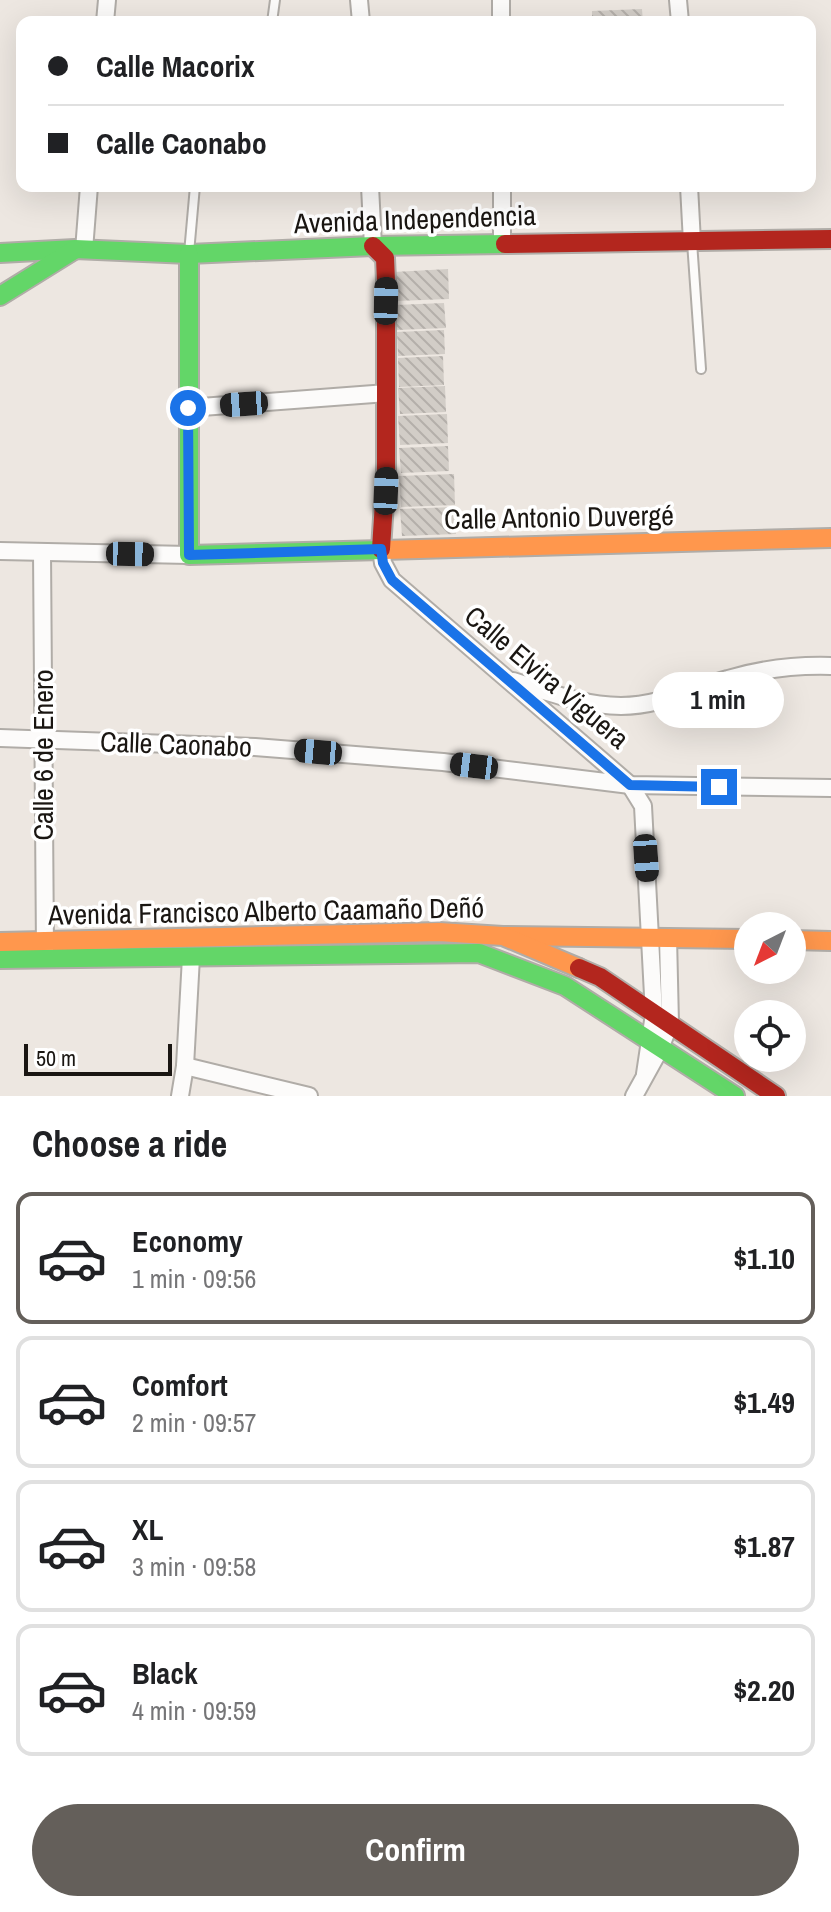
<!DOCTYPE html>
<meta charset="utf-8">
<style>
:root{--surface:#fff;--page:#f2f2f2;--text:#202124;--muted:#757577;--line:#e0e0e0;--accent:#645f5a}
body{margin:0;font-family:"Archivo Narrow",sans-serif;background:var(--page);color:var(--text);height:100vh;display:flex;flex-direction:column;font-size:30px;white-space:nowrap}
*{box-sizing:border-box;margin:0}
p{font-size:26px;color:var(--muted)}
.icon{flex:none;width:44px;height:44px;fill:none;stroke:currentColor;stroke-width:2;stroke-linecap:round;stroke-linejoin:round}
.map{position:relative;height:1096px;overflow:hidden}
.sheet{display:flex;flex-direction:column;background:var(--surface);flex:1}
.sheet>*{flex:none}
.banner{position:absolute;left:16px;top:16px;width:800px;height:176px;border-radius:16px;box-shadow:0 8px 32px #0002;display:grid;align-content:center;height:176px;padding:0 32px;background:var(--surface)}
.needle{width:52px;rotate:222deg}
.fabs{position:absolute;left:734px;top:912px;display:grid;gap:16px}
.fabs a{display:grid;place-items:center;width:72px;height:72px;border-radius:50%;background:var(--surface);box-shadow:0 8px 32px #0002;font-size:40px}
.scale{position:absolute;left:24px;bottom:20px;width:148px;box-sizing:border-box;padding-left:8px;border:4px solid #1a1612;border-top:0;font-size:22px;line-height:28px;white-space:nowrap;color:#1a1612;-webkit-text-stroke:6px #fff;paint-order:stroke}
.end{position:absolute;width:36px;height:36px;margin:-18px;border:10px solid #1a73e8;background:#fff;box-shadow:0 0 0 4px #fff}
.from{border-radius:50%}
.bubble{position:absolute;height:56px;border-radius:28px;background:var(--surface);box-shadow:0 8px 32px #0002;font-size:26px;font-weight:800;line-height:56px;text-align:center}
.car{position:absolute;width:24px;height:48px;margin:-24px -12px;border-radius:10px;box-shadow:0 0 6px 2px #0007;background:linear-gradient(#222 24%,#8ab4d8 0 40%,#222 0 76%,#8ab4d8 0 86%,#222 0)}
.banner b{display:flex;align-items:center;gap:28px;height:76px;font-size:30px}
.banner b+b{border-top:2px solid var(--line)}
.banner i{width:20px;height:20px;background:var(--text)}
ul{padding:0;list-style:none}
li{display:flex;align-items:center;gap:24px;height:132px;margin:0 16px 12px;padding:0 16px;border:4px solid var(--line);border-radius:16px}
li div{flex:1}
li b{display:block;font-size:30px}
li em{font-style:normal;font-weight:800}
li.selected{border-color:var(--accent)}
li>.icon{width:72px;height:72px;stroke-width:1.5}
h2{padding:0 32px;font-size:36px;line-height:96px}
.action{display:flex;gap:16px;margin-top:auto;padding:16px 32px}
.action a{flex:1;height:92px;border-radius:48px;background:var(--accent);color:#fff;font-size:32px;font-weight:800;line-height:92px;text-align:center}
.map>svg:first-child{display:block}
.building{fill:url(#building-back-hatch)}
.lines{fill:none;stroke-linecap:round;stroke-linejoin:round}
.lane-casing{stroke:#b0aca7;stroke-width:12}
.street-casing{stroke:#b0aca7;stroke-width:20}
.fast-casing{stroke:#b0aca7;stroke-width:22}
.slow-casing{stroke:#b0aca7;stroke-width:22}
.jam-casing{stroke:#b0aca7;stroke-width:22}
.lane{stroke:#fcfbfa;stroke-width:8}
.street{stroke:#fcfbfa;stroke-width:16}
.fast{stroke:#63d668;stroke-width:18}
.slow{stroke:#ff974d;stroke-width:18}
.jam{stroke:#b3261e;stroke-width:18}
.route{stroke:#1a73e8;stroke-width:10}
.labels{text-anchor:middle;stroke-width:7;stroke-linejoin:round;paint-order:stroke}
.street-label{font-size:28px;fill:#1a1612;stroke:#fff}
</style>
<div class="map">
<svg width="831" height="1096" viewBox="0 0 831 1096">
<defs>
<pattern id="building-back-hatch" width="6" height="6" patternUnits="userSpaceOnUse" patternTransform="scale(2)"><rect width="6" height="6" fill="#d2cdc7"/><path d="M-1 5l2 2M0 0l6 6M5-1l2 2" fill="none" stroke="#b4afaa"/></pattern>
</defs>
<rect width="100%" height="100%" fill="#ede7e1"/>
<g class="building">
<path d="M642,9l1,13h-51v-11z"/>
<path d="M448,269l1,30 -53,2 -2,-29z"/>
<path d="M444,303l2,25 -49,2 -2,-25z"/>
<path d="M444,330l1,24 -47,2 -1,-24z"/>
<path d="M443,356l1,29 -45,2 -1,-29z"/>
<path d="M445,386l1,26 -46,2 -2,-26z"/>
<path d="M447,414l1,29 -48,2 -2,-29z"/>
<path d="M448,446l1,25 -48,2 -2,-25z"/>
<path d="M454,474l1,31 -54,2 -2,-31z"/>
<path d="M455,507l1,27 -54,2 -2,-27z"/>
</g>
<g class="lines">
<defs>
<g id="lane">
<path d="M272,22l3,-22"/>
<path d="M692,242l9,127"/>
<path d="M189,253l6,-67"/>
</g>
<g id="street">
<path d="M359,0l2,22"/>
<path d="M501,0v22"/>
<path d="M678,0l2,22"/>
<path d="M105,22l2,-22"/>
<path d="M370,186l3,60"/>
<path d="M502,186v57"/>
<path d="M689,186l3,56"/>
<path d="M84,250l5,-64"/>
<path d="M188,408l199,-15"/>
<path d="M381,549l2,14 9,17 238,205 13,21 11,208 -9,60"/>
<path d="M0,551l189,4"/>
<path d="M42,552l3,397"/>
<path d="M513,681c35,11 71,25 108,25 38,0 71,-17 107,-27 33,-10 68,-14 103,-13"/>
<path d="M0,738l255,9 188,15 187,23 201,3"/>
<path d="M185,1066l124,30"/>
<path d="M180,1096l5,-30 6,-109"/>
<path d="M634,1096l26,-47 10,-26 -2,-86"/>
</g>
<g id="fast">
<path d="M0,253l75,-4 114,5 184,-8 132,-2"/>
<path d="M189,254v301l194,-5"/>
<path d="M0,296l74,-46"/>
<path d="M0,959l479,-6 86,33 170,110"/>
</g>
<g id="slow">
<path d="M383,550l448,-12"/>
<path d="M505,936l243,3"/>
<path d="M792,940l39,1"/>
<path d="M0,942l439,-10 64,4 76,32"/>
</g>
<g id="jam">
<path d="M505,244l326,-5"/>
<path d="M373,246l12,12 1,23v190l-5,78"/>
<path d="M579,968l21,9 176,119"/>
</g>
</defs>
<use href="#lane" class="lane-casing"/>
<use href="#street" class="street-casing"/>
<use href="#fast" class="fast-casing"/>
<use href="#slow" class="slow-casing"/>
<use href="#jam" class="jam-casing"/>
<use href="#lane" class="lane"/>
<use href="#street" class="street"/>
<use href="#fast" class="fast"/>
<use href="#slow" class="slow"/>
<use href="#jam" class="jam"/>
</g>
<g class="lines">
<path class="route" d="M188,408l1,147 192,-6 2,14 9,17 238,205 89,2"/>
</g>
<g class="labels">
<g class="street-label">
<text transform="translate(415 219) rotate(-2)" y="10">Avenida Independencia</text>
<text transform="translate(559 517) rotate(-1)" y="10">Calle Antonio Duvergé</text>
<text transform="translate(547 677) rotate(40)" y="10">Calle Elvira Viguera</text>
<text transform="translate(176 744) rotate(2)" y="10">Calle Caonabo</text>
<text transform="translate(43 755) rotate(-90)" y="10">Calle 6 de Enero</text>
<text transform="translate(266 911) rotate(-1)" y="10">Avenida Francisco Alberto Caamaño Deñó</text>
</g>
</g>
</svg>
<div class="fabs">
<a><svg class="needle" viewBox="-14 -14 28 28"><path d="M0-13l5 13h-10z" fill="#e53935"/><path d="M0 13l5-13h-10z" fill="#757577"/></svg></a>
<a><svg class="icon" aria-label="locate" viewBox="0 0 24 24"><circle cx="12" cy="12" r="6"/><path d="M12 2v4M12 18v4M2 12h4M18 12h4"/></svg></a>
</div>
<div class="scale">50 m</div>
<i class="end from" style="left:188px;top:408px"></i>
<i class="end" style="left:719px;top:787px"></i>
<div class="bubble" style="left:652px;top:672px;width:132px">1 min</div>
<i class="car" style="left:386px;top:301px;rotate:1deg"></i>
<i class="car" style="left:244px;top:404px;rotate:266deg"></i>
<i class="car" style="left:386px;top:491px;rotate:2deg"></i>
<i class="car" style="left:130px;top:554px;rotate:91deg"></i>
<i class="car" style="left:318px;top:752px;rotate:275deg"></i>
<i class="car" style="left:474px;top:766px;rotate:277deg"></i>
<i class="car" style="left:646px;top:858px;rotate:176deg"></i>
<div class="banner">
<b><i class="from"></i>Calle Macorix</b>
<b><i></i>Calle Caonabo</b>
</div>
</div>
<section class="sheet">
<h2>Choose a ride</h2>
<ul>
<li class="selected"><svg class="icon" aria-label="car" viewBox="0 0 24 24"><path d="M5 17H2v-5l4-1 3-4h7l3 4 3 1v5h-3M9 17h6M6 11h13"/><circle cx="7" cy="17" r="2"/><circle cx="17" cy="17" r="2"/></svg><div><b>Economy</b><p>1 min · 09:56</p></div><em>$1.10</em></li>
<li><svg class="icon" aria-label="car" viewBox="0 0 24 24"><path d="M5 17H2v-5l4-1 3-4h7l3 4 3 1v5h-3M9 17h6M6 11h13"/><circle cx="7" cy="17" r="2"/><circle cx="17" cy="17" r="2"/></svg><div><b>Comfort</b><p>2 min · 09:57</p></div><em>$1.49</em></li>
<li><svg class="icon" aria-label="car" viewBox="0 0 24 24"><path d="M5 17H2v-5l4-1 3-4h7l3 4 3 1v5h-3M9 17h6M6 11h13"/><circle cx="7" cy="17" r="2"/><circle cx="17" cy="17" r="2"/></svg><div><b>XL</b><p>3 min · 09:58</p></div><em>$1.87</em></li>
<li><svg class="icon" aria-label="car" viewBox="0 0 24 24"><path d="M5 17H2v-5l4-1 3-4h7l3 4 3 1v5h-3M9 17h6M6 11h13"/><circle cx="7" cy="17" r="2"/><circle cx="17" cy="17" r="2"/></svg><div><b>Black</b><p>4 min · 09:59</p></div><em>$2.20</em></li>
</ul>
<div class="action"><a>Confirm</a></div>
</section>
